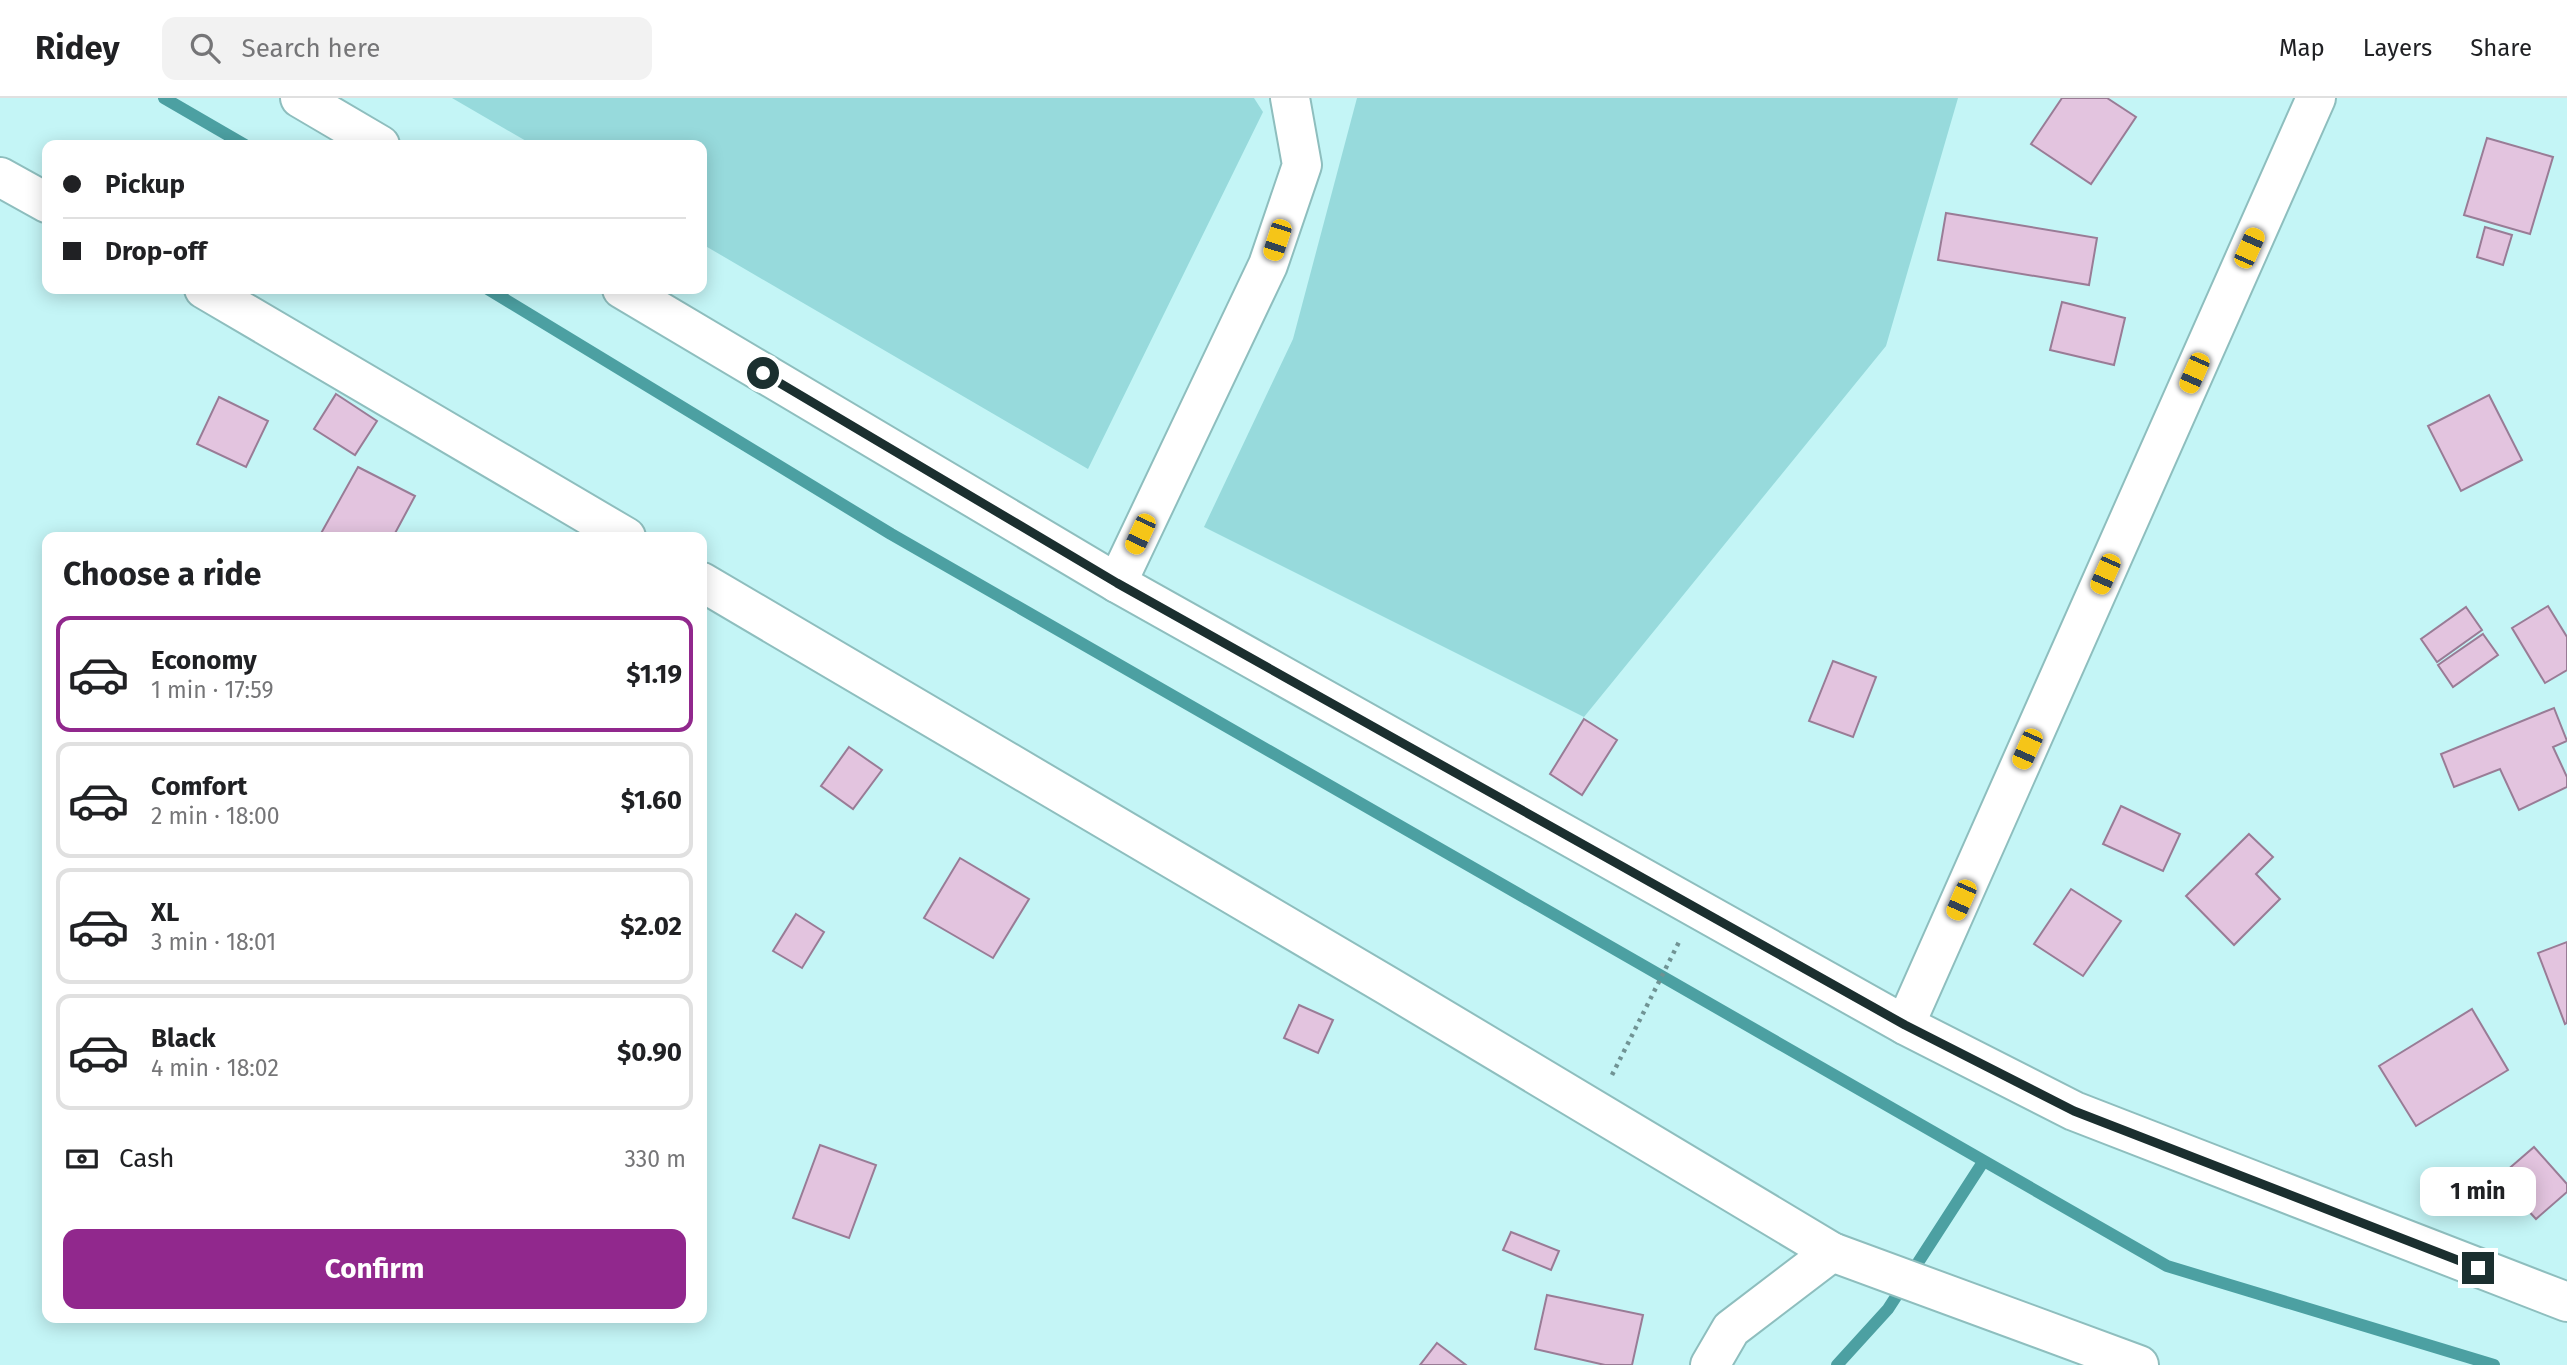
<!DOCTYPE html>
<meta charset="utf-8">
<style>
:root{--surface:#fff;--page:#f2f2f2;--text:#202124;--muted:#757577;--line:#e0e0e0;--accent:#91288d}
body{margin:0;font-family:"Fira Sans",sans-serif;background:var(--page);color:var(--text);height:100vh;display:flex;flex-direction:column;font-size:26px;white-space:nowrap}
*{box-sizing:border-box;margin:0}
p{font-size:23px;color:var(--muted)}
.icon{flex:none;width:38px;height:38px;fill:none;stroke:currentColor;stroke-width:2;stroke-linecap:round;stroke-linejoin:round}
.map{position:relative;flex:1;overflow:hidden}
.sheet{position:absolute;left:42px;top:434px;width:665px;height:791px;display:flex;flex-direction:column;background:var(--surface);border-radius:14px;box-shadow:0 4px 18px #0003}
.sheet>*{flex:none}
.top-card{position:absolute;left:42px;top:42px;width:665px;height:154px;border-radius:14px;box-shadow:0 4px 18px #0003;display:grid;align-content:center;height:154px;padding:0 21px;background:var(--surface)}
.end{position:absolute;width:32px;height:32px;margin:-16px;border:9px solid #1b2f2f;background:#fff;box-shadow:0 0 0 4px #fff}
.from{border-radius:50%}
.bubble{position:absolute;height:49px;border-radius:14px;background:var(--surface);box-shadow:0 4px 18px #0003;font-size:23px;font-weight:700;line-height:49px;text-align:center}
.car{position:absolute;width:21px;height:42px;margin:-21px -10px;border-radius:9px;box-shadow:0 0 5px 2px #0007;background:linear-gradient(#f5c518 24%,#345 0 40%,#f5c518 0 76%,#345 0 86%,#f5c518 0)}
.top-card b{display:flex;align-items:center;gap:24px;height:66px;font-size:26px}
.top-card b+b{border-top:2px solid var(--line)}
.top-card i{width:18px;height:18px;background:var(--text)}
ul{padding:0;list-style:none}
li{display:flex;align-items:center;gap:21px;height:116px;margin:0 14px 10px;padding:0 7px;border:4px solid var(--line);border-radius:14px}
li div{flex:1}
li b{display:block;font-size:26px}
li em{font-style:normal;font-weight:700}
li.active{border-color:var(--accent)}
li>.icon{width:63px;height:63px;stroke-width:1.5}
h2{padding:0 21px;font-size:32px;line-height:84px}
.pay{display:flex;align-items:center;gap:18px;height:77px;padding:0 21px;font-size:26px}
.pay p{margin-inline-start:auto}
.primary-button{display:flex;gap:14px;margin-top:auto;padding:14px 21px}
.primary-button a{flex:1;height:80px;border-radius:14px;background:var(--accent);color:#fff;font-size:28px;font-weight:700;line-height:80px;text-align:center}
header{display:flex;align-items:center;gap:42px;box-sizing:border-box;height:98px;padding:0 35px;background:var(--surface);border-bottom:2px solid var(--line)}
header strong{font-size:33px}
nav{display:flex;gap:38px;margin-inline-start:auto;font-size:24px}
.search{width:490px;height:63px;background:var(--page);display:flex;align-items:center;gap:18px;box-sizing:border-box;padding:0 24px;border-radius:14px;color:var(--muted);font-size:26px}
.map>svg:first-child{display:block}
.green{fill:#97dadc}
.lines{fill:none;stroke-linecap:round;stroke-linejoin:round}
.stream{stroke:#4ca0a2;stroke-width:12}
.building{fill:#e3c4df;stroke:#997c96;stroke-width:2}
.minor-casing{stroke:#8ebebe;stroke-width:42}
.path{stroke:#709394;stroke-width:4.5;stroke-dasharray:3.5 5;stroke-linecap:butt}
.minor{stroke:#fff;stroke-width:38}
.route{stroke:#1b2f2f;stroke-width:9}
</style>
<header>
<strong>Ridey</strong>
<div class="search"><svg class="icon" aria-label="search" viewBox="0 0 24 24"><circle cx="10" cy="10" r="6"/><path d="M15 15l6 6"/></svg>Search here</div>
<nav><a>Map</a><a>Layers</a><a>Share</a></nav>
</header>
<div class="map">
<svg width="2567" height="1267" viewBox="0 0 2567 1267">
<rect width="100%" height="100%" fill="#c4f5f6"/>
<g class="green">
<path d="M452,0h802l9,14 -175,357 -386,-225v-99h-169z"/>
<path d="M1357,0h601l-72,248 -302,371 -380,-190 89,-188z"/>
</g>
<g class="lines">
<g class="stream">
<path d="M164,0l81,47"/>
<path d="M488,191l403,245 1276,732 327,99"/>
<path d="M1837,1267l51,-56 95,-147"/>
</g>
</g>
<g class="building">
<path d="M2062,0h45l29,19 -45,67 -60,-40z"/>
<path d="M2487,40l66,19 -23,77 -66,-19z"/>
<path d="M1946,115l151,25 -8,47 -151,-25z"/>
<path d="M2485,129l27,8 -9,30 -26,-8z"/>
<path d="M2062,204l63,16 -11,47 -64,-15z"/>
<path d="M336,296l41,27 -22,34 -41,-26z"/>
<path d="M2489,297l33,65 -61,31 -33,-65z"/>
<path d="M219,299l49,24 -22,46 -49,-23z"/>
<path d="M358,369l57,29 -22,41h-74z"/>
<path d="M2548,508l19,31v33l-22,13 -33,-55z"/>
<path d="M2466,509l16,23 -45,32 -16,-23z"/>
<path d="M2483,536l15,21 -45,32 -15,-22z"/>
<path d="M1833,563l43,16 -23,60 -44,-16z"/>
<path d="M2554,610l13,33 -14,6 14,30v10l-48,23 -19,-41 -46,18 -13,-33z"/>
<path d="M1584,621l33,21 -35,55 -32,-21z"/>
<path d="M849,649l33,23 -29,39 -32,-23z"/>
<path d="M2121,708l59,28 -17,37 -60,-27z"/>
<path d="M2249,736l24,23 -17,17 24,25 -46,46 -48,-49z"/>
<path d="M960,760l69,41 -36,59 -69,-40z"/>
<path d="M2071,791l50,32 -38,55 -49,-32z"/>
<path d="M796,816l28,18 -22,36 -29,-17z"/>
<path d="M2567,844v81l-2,1 -27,-71z"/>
<path d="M1299,907l34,15 -15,33 -34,-15z"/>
<path d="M2472,911l36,61 -92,56 -37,-60z"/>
<path d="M820,1047l56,20 -27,73 -56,-20z"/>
<path d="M2534,1049l33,37v8l-31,27 -38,-41z"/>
<path d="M1511,1134l48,19 -8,19 -48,-20z"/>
<path d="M1547,1197l96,20 -11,50h-27l-70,-16z"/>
<path d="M1437,1245l29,22h-46z"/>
</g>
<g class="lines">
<defs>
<g id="minor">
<path d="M300,0l80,47"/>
<path d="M0,79l47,26"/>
<path d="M204,191l422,248"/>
<path d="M622,191l495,294 788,442 169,86 493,191"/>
<path d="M702,484l686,404 444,266 307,113"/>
<path d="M1117,485l151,-318 34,-100 -12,-67"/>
<path d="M1905,927l411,-927"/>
<path d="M1710,1267l21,-36 101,-77"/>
</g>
</defs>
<use href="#minor" class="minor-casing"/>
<path class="path" d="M1612,977l67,-133"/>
<use href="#minor" class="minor"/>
</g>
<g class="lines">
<path class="route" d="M763,275l354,210 788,442 169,86 404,157"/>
</g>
</svg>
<i class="end from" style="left:763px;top:275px"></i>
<i class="end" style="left:2478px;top:1170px"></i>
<div class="bubble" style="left:2420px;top:1069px;width:116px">1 min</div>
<i class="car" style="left:1277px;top:142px;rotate:198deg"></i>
<i class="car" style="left:2249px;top:150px;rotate:24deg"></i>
<i class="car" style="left:2194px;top:275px;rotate:204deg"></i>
<i class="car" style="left:1140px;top:436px;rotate:205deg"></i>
<i class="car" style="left:2105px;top:476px;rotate:204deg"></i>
<i class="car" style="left:2027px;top:651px;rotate:204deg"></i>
<i class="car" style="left:1961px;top:802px;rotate:204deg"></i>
<div class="top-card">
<b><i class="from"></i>Pickup</b>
<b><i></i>Drop-off</b>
</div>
<section class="sheet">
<h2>Choose a ride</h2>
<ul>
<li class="active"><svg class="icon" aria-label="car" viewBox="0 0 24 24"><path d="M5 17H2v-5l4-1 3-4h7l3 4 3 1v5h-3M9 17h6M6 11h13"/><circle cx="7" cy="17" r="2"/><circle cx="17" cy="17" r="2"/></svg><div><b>Economy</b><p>1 min · 17:59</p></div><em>$1.19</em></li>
<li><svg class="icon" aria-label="car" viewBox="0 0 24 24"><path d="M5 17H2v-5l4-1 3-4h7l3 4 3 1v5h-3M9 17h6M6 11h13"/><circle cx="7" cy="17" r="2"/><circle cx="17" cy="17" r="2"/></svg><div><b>Comfort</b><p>2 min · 18:00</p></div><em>$1.60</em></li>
<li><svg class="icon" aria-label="car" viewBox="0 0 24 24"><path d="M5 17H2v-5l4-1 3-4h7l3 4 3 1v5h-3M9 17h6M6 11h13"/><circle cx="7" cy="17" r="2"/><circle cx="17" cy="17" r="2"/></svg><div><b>XL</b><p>3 min · 18:01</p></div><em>$2.02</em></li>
<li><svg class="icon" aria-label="car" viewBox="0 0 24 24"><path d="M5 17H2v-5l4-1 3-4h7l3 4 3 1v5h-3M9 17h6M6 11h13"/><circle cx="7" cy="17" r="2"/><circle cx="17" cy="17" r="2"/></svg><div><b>Black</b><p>4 min · 18:02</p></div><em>$0.90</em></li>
</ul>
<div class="pay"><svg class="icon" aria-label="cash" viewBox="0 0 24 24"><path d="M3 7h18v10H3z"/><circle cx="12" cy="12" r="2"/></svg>Cash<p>330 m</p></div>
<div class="primary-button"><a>Confirm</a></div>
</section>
</div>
